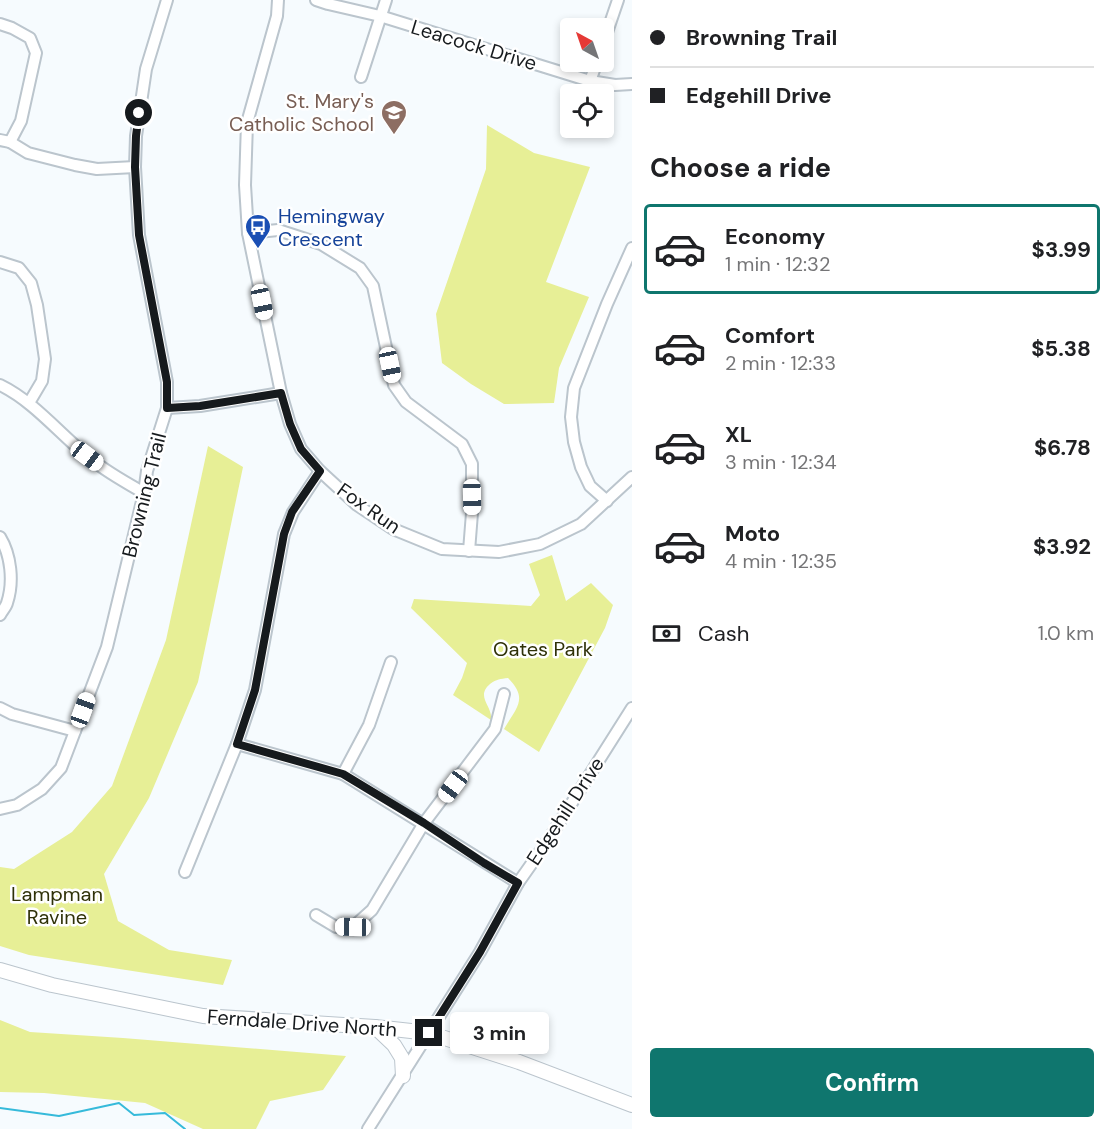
<!DOCTYPE html>
<meta charset="utf-8">
<style>
:root{--surface:#fff;--page:#f6f6f6;--text:#202124;--muted:#757577;--line:#e0e0e0;--accent:#0f766e}
body{margin:0;font-family:"DM Sans",sans-serif;background:var(--page);color:var(--text);height:100vh;display:flex;flex-direction:column;font-size:22px;white-space:nowrap}
*{box-sizing:border-box;margin:0}
p{font-size:20px;color:var(--muted)}
.icon{flex:none;width:33px;height:33px;fill:none;stroke:currentColor;stroke-width:2;stroke-linecap:round;stroke-linejoin:round}
.map{position:relative;flex:1;overflow:hidden}
.sheet{display:flex;flex-direction:column;background:var(--surface);width:480px}
.sheet>*{flex:none}
.hud{display:grid;align-content:center;height:132px;padding:0 18px;background:var(--surface)}
.needle{width:39px;rotate:320deg}
.fabs{position:absolute;left:560px;top:18px;display:grid;gap:12px}
.fabs a{display:grid;place-items:center;width:54px;height:54px;border-radius:6px;background:var(--surface);box-shadow:0 3px 9px #0003;font-size:30px}
.end{position:absolute;width:27px;height:27px;margin:-14px;border:8px solid #161a1d;background:#fff;box-shadow:0 0 0 3px #fff}
.from{border-radius:50%}
.bubble{position:absolute;height:42px;border-radius:6px;background:var(--surface);box-shadow:0 3px 9px #0003;font-size:20px;font-weight:700;line-height:42px;text-align:center}
.car{position:absolute;width:18px;height:36px;margin:-18px -9px;border-radius:8px;box-shadow:0 0 4px 2px #0007;background:linear-gradient(#fff 24%,#345 0 40%,#fff 0 76%,#345 0 86%,#fff 0)}
.hud b{display:flex;align-items:center;gap:21px;height:57px;font-size:22px}
.hud b+b{border-top:2px solid var(--line)}
.hud i{width:15px;height:15px;background:var(--text)}
ul{padding:0;list-style:none}
li{display:flex;align-items:center;gap:18px;height:90px;margin:0 12px 9px;padding:0 6px;border:3px solid transparent;border-radius:6px}
li div{flex:1}
li b{display:block;font-size:22px}
li em{font-style:normal;font-weight:700}
li.selected{border-color:var(--accent)}
li>.icon{width:54px;height:54px;stroke-width:1.5}
h2{padding:0 18px;font-size:27px;line-height:72px}
.pay{display:flex;align-items:center;gap:15px;height:66px;padding:0 18px;font-size:22px}
.pay p{margin-inline-start:auto}
.primary-button{display:flex;gap:12px;margin-top:auto;padding:12px 18px}
.primary-button a{flex:1;height:69px;border-radius:6px;background:var(--accent);color:#fff;font-size:24px;font-weight:700;line-height:69px;text-align:center}
main{display:flex;flex:1;min-height:0}
.map>svg:first-child{display:block}
.green{fill:#e7ef96}
.lines{fill:none;stroke-linecap:round;stroke-linejoin:round}
.stream{stroke:#36bada;stroke-width:2}
.minor-casing{stroke:#bbc5cd;stroke-width:14}
.major-casing{stroke:#bbc5cd;stroke-width:16}
.minor{stroke:#fff;stroke-width:10}
.major{stroke:#fff;stroke-width:14}
.route{stroke:#161a1d;stroke-width:8}
.labels{text-anchor:middle;stroke-width:5;stroke-linejoin:round;paint-order:stroke}
.street-label{font-size:20px;fill:#161a1d;stroke:#fff}
.education-label{font-size:20px;fill:#785e54;stroke:#fff;text-anchor:end}
.transit-label{font-size:20px;fill:#164399;stroke:#fff;text-anchor:start}
.park-label{font-size:20px;fill:#2f3108;stroke:#fff}
</style>
<main>
<div class="map">
<svg width="632" height="1129" viewBox="0 0 632 1129">
<rect width="100%" height="100%" fill="#f6fbfe"/>
<g class="green">
<path d="M487,125l47,28 56,14 -44,115 43,15 -30,71 -5,35 -50,1 -33,-20 -29,-21 -6,-49 50,-145z"/>
<path d="M208,446l35,21 -45,215 -49,116 -45,76 14,47 51,29 63,10 -9,25 -194,-30 -29,-9v-79l14,2 58,-37 40,-46 54,-146z"/>
<path d="M552,555l14,46 25,-18 22,22 -8,23 -66,124 -35,-23c12,-21 25,-30 4,-51 -8,1 -11,1 -18,6 -15,13 3,22 1,36l-38,-25 9,-17 5,-15 -56,-55 3,-9 117,7 9,-11 -11,-31z"/>
<path d="M0,1020l30,12 93,6 223,18 -23,34 -53,11 -14,28h-53l-58,-26 -101,-10 -44,-1z"/>
</g>
<g class="lines">
<path class="stream" d="M0,1108l59,8 60,-13 15,12 31,-2 20,16"/>
<defs>
<g id="minor">
<path d="M278,0l-1,16 -30,107 -2,62 3,48 33,160 9,31 11,25 19,22 37,34 36,24 49,20 57,3 41,-8 41,-20 51,-47"/>
<path d="M316,0l12,4 52,12 210,65 25,4 17,-1"/>
<path d="M0,24l12,4 18,10 6,15 -15,68 -11,21"/>
<path d="M603,44l15,-44"/>
<path d="M361,77l25,-77"/>
<path d="M590,81l7,-19"/>
<path d="M0,140l10,2 18,11 47,12 22,4 38,-2"/>
<path d="M248,233l30,-3 43,14 39,24 13,18 21,99 12,17 56,42 10,20v49l-3,38"/>
<path d="M0,262l19,6 12,15 6,22 8,54 -3,22 -13,22"/>
<path d="M0,385c33,16 58,47 86,70 18,16 38,26 58,38"/>
<path d="M167,408l33,-2 81,-13"/>
<path d="M607,501l-17,-15 -9,-19 -7,-25 -3,-25 3,-29 33,-84 25,-56"/>
<path d="M0,537c11,18 14,45 7,66 -1,4 -5,8 -7,12"/>
<path d="M0,708l12,6 63,17"/>
<path d="M237,744l106,30 175,109"/>
<path d="M343,774l26,-49 22,-63"/>
<path d="M0,809l17,-4 25,-16 19,-21 46,-121 37,-154 3,-22 20,-63v-26l-28,-147 -4,-68 1,-31 10,-67 21,-69"/>
<path d="M185,872l52,-128 18,-54 29,-156 9,-22 27,-41"/>
<path d="M316,915l20,12h17l19,-17 52,-87 71,-94 9,-35"/>
<path d="M368,1129l112,-177 38,-69 31,-44 83,-131"/>
</g>
<g id="major">
<path d="M0,970l52,15 151,31 172,11 54,6 90,29 113,43"/>
<path d="M375,1027l19,18 8,13 1,18"/>
</g>
</defs>
<use href="#minor" class="minor-casing"/>
<use href="#major" class="major-casing"/>
<use href="#minor" class="minor"/>
<use href="#major" class="major"/>
</g>
<g class="lines">
<path class="route" d="M139,113l-3,23 -1,31 4,68 28,147v26l33,-2 81,-13 9,31 11,25 19,22 -28,41 -8,22 -29,156 -18,54 106,30 81,49 60,40 34,20 -38,69 -51,81"/>
</g>
<defs>
<symbol id="school-pin" viewBox="-11 -11 22 30"><path d="M0 17L-7.5 6A9.5 9.5 0 1 1 7.5 6Z" fill="#8d6e63" stroke="#fff"/><path d="M0-5L7-2L0 1L-7-2ZM-4 1L0 2.5L4 1V4Q0 6-4 4Z" fill="#fff"/></symbol>
<symbol id="bus-pin" viewBox="-11 -11 22 30"><path d="M0 17L-7.5 6A9.5 9.5 0 1 1 7.5 6Z" fill="#1a4fb4" stroke="#fff"/><path d="M-5-6H5V4H4V6H2V4H-2V6H-4V4H-5ZM-3.5-4V0h7V-4ZM-3.5 1.2v1.5H-2V1.2ZM2 1.2v1.5H3.5V1.2Z" fill="#fff"/></symbol>
</defs>
<g fill-rule="evenodd">
<use href="#school-pin" x="379" y="98" width="30" height="40"/>
<use href="#bus-pin" x="243" y="212" width="30" height="40"/>
</g>
<g class="labels">
<g class="street-label">
<text transform="translate(474 45) rotate(17)" y="7">Leacock Drive</text>
<text transform="translate(144 495) rotate(-76)" y="7">Browning Trail</text>
<text transform="translate(369 508) rotate(35)" y="7">Fox Run</text>
<text transform="translate(565 811) rotate(-57)" y="7">Edgehill Drive</text>
<text transform="translate(302 1023) rotate(4)" y="7">Ferndale Drive North</text>
</g>
<g class="education-label">
<text x="374" y="108">St. Mary's<tspan x="374" dy="23">Catholic School</tspan></text>
</g>
<g class="transit-label">
<text x="278" y="223">Hemingway<tspan x="278" dy="23">Crescent</tspan></text>
</g>
<g class="park-label">
<text x="543" y="656">Oates Park</text>
<text x="57" y="901">Lampman<tspan x="57" dy="23">Ravine</tspan></text>
</g>
</g>
</svg>
<div class="fabs">
<a><svg class="needle" viewBox="-14 -14 28 28"><path d="M0-13l5 13h-10z" fill="#e53935"/><path d="M0 13l5-13h-10z" fill="#757577"/></svg></a>
<a><svg class="icon" aria-label="locate" viewBox="0 0 24 24"><circle cx="12" cy="12" r="6"/><path d="M12 2v4M12 18v4M2 12h4M18 12h4"/></svg></a>
</div>
<i class="end from" style="left:139px;top:113px"></i>
<i class="end" style="left:429px;top:1033px"></i>
<div class="bubble" style="left:450px;top:1012px;width:99px">3 min</div>
<i class="car" style="left:262px;top:302px;rotate:168deg"></i>
<i class="car" style="left:390px;top:365px;rotate:168deg"></i>
<i class="car" style="left:87px;top:456px;rotate:127deg"></i>
<i class="car" style="left:472px;top:497px;rotate:179deg"></i>
<i class="car" style="left:83px;top:710px;rotate:20deg"></i>
<i class="car" style="left:453px;top:786px;rotate:217deg"></i>
<i class="car" style="left:353px;top:927px;rotate:271deg"></i>
</div>
<section class="sheet">
<div class="hud">
<b><i class="from"></i>Browning Trail</b>
<b><i></i>Edgehill Drive</b>
</div>
<h2>Choose a ride</h2>
<ul>
<li class="selected"><svg class="icon" aria-label="car" viewBox="0 0 24 24"><path d="M5 17H2v-5l4-1 3-4h7l3 4 3 1v5h-3M9 17h6M6 11h13"/><circle cx="7" cy="17" r="2"/><circle cx="17" cy="17" r="2"/></svg><div><b>Economy</b><p>1 min · 12:32</p></div><em>$3.99</em></li>
<li><svg class="icon" aria-label="car" viewBox="0 0 24 24"><path d="M5 17H2v-5l4-1 3-4h7l3 4 3 1v5h-3M9 17h6M6 11h13"/><circle cx="7" cy="17" r="2"/><circle cx="17" cy="17" r="2"/></svg><div><b>Comfort</b><p>2 min · 12:33</p></div><em>$5.38</em></li>
<li><svg class="icon" aria-label="car" viewBox="0 0 24 24"><path d="M5 17H2v-5l4-1 3-4h7l3 4 3 1v5h-3M9 17h6M6 11h13"/><circle cx="7" cy="17" r="2"/><circle cx="17" cy="17" r="2"/></svg><div><b>XL</b><p>3 min · 12:34</p></div><em>$6.78</em></li>
<li><svg class="icon" aria-label="car" viewBox="0 0 24 24"><path d="M5 17H2v-5l4-1 3-4h7l3 4 3 1v5h-3M9 17h6M6 11h13"/><circle cx="7" cy="17" r="2"/><circle cx="17" cy="17" r="2"/></svg><div><b>Moto</b><p>4 min · 12:35</p></div><em>$3.92</em></li>
</ul>
<div class="pay"><svg class="icon" aria-label="cash" viewBox="0 0 24 24"><path d="M3 7h18v10H3z"/><circle cx="12" cy="12" r="2"/></svg>Cash<p>1.0 km</p></div>
<div class="primary-button"><a>Confirm</a></div>
</section>
</main>
